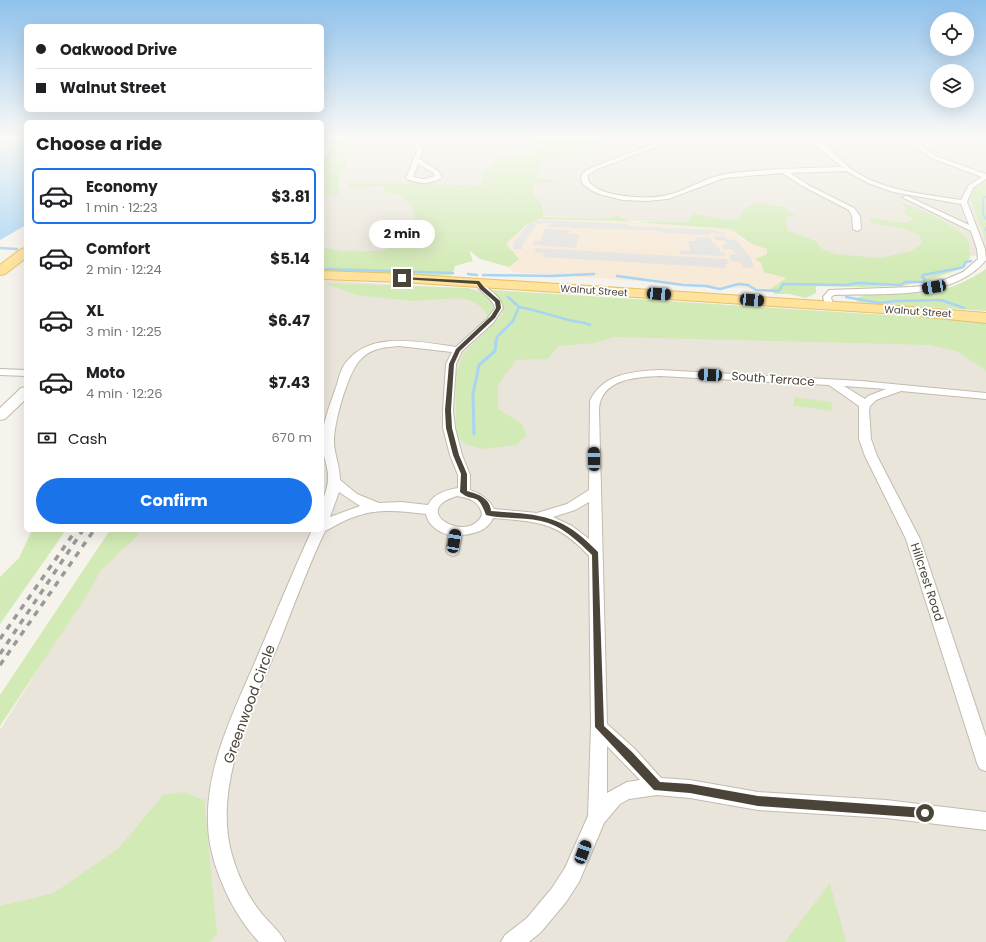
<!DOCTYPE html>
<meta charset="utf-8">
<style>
:root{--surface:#fff;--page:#f2f2f2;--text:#202124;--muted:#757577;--line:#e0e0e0;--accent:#1a73e8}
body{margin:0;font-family:Poppins,sans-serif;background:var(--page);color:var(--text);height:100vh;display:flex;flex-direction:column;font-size:15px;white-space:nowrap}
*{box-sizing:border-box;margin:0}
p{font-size:13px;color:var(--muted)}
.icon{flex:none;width:22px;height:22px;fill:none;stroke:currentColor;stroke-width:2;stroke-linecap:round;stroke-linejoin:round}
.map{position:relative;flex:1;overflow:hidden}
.panel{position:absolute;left:24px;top:120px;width:300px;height:412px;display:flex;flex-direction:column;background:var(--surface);border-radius:6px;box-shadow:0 4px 16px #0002}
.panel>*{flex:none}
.guide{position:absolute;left:24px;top:24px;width:300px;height:88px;border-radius:6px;box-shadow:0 4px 16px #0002;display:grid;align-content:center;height:88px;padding:0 12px;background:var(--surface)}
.tools{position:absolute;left:930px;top:12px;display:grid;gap:8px}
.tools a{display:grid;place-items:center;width:44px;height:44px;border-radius:50%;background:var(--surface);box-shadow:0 4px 16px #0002;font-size:20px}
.end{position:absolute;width:18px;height:18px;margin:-9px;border:5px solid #4b4439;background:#fff;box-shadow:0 0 0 2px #fff}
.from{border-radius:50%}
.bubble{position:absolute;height:28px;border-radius:14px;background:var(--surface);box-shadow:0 4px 16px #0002;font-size:13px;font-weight:700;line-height:28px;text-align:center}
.car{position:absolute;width:12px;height:24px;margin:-12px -6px;border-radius:5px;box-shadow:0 0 3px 1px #0007;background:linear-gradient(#222 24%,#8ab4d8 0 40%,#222 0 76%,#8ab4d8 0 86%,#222 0)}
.guide b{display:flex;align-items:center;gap:14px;height:38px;font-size:15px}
.guide b+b{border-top:1px solid var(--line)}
.guide i{width:10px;height:10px;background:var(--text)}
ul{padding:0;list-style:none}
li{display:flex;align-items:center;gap:12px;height:56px;margin:0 8px 6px;padding:0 4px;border:2px solid transparent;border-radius:6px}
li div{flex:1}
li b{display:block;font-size:15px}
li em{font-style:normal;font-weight:700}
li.current{border-color:var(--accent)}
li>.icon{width:36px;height:36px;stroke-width:1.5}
h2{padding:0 12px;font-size:18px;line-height:48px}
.pay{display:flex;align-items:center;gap:10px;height:44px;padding:0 12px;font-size:15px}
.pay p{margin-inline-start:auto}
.button{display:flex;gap:8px;margin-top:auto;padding:8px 12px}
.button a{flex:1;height:46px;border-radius:24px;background:var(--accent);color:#fff;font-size:16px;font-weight:700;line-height:46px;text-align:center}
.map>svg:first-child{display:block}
.residential{fill:#eae5da}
.commercial{fill:#f7ead8}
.green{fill:#d2eab5}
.parking{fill:#e5e3e0}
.water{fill:#a9d4f2}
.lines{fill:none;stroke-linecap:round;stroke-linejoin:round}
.stream-far2{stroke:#a9d4f2;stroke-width:2}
.stream-far1{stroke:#a9d4f2;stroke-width:2.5}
.stream{stroke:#a9d4f2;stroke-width:3}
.minor-casing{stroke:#c2bbae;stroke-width:2}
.tertiary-casing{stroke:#c2bbae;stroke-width:2}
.primary-casing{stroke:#e6c16a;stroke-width:2}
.minor{fill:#fff;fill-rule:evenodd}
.tertiary{fill:#fff;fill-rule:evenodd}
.primary{fill:#ffe39c;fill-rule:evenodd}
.rail-far1{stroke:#9a9a9a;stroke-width:1.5;stroke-dasharray:2.5 2.5;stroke-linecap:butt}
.rail{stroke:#9a9a9a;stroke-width:3.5;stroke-dasharray:6 6;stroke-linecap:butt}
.route{fill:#4b4439}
.labels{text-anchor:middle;stroke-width:3.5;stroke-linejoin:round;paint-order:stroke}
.far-street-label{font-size:10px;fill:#4b4439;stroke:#fff}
.street-label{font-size:12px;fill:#4b4439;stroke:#fff}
.near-street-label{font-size:14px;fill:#4b4439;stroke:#fff}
</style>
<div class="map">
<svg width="986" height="942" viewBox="0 0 986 942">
<rect width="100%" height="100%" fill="#f6f3ec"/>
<g class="residential">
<path d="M340,138h196l18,7 -46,48 -73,-3 -26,79 -87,-5v-83z"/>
<path d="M575,138h411v116l-91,11 -90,-13 -47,-25 -220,-11 -30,-18 49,-53z"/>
<path d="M322,280l609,38 55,6v618h-986v-212l125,-200h197z"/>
</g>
<path class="commercial" d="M540,219l79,2 110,8 5,2 10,9 23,9v5l-11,5 16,15 12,2 2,2 -17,12 -257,-18 -3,-5 9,-8 -12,-15 20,-19z"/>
<g class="green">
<path d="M330,138h15l1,31 -8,12 3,15 -19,-2v-30l6,-13z"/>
<path d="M521,138c26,0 57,-4 81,6l-7,6 -12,-1 -20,6 -4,5 -15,1 -8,15 22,6 -25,2v10l9,11 1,12 64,2 11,-3 13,6h58l4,-9c11,2 40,12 49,3l-1,-4 4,-4 12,-5 27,4 11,9 -10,1 3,14 28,10 6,8 13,5 45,4 32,-7 8,-6 2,-4 -3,-6c-7,-3 -14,-6 -21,-7 -11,-3 -17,-1 -28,-6v-4l36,5 7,-4 -9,-6 2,-4 -1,-3 -10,-7c18,8 63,25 73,41 2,5 1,12 2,18l-13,12 -28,10 -27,6 -38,1 -48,-1v7l-10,5 -17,-4h-14l-6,-4 17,-12 -22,-6 -3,-9 -6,-4 12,-5v-5l-17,-6 -16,-12 -5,-2 -110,-8 -79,-2 -14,6 -20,19 13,15 -10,8 -29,-8 -11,-9 4,11 -18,5 -3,9 -23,1 -107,-6v-23l17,4h42l21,-7 6,-20 17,5 -10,-10 -3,-12 -10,-12 -16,-2 -3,-7 -37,2 3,-5c44,0 88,1 132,3l1,-13 19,-16 30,-1 12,-10z"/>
<path d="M986,181v60l-15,-41 3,-11z"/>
<path d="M986,269v42l-128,-9 -3,-3c14,-9 50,-5 68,-6 23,-2 44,-11 63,-24z"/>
<path d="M323,283l145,5c14,5 20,6 25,21l-6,9 -3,-9 -11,-8 -14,-3 -46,3 -56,-6z"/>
<path d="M492,290l425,27 69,6v48l-27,-19 -29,-7 -315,-8 -20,6 -36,3 -11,13 -32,1 -18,25v24l23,14 6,12 -11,10 -32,4 -17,-4 -11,-9v-62l7,-20 40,-40 -2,-14z"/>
<path d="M794,397l37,5 2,9 -39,-5z"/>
<path d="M32,530h34l-66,94v-47l19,-19z"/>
<path d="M110,530h30l-3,6 -36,34 -12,22 -89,134v-31z"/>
<path d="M183,792l21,8 13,134 -7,8h-210v-36l54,-13 65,-45 44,-53z"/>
<path d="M830,883l16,59h-61z"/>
</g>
<g class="parking">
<path d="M541,220l86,4 1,2 84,4 15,4 -5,1 -11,-3 -3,3 -48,-2 -1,-2 -112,-4 3,-4h-5l-9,2 -14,20 1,4h-10l1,-7 15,-18z"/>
<path d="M544,229l26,1 -1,4h10l-3,14 -43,-3 1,-4h7z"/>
<path d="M713,236h11l5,4 5,-1 4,3 13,16 3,10 -12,-1 -1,-5 -11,-1 -1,-6 7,-1 -5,-5h-7l-3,-4 6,-1 -4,-4h-7z"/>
<path d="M695,237l16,1 1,4 3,1 1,4h3l1,5h4l1,4 -45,-2 -1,-4 11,1 -2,-10h7z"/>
<path d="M536,248l191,11 1,5h-3l1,4 -183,-11 1,-4 -10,-1z"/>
</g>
<path class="water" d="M0,138h26v87l-26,15z"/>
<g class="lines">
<path class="stream-far2" d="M986,197l-3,1v16l3,5"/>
<g class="stream-far1">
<path d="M986,228v2"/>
<path d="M0,248l17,1"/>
<path d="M322,269l131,4"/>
<path d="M468,274l9,1"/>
<path d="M483,275l68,1 43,-2"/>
<path d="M617,276l66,9 23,1 14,3 19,-5 9,1 8,5 23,1 4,-7 64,1 10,-2 44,2 4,-3h18l2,-3 -3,-2 1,-2 37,-7 3,-1 3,-5 5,-1"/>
<path d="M846,297l33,6 17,-2 45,-1 23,8"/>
<path d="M519,307c16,3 31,8 46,12 9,3 16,2 25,6"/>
<path d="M496,342l1,-5 16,-16 6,-14 -11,-10"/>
</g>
<path class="stream" d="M474,434l-1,-40 6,-29 16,-14 1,-10"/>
<defs>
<g id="minor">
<path d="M413,138h6l4,13 -3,8 18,12 4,6c-9,8 -24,7 -35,2l-1,-1 11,-27zM418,164l16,9 1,3 -11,3 -11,-2z"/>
<path d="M468,138h6l8,6 -5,1z"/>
<path d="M670,138h9l-82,31 -9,6v6c7,9 19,12 30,14 18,3 39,4 57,-2 19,-7 37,-18 57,-20 37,-4 73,-5 110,-6l-24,-20 -14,-9c21,0 34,22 50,33 32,21 71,23 107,29l8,-15 13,-8 -51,-19 -26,-20h6l24,18 51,18v5l-13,9 -6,14 18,47 1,11c-34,41 -104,33 -152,35l-3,2 2,8 -1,2h-6l-3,-10 6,-7 83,-3 20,-2 31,-13 15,-13 -1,-10 -6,-18 -69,-34 5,-1 62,29 -8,-21 -68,-12 -25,-9 -22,-12 -56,2 20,13 44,22 6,8 1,13 -4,2 -4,-2 -1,-13 -3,-6 -43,-22 -24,-15 -58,5 -56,21 -22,2 -23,-1 -24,-6 -8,-4 -8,-6 -2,-5 1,-4 3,-4 8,-4z"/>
<path d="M479,280l3,1c7,11 19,14 21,27l-10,15 -31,28 -6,13 -3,46 2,18 7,27 8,20v15c11,4 19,9 24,19l43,4 30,-9 22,-14 1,-89c12,-27 43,-30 70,-31l201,11 125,12v6l-85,-8 -25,9 -6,6 -1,4 2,29 6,17 43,83 66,198v34l-6,-2 -3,-6 -71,-224 -41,-83 -6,-17v-33l-30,-21 -169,-9c-24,1 -60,3 -61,34l8,314 28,25 26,29 29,2 68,12 128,8 100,12v18l-100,-12 -128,-8 -68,-12 -33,-3 -28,4 -9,5 -16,19 -25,59 -13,20 -25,30 -12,10h-28l4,-7 22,-17 25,-30 13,-20 23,-52 3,-89 -2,-171c-32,-35 -51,-34 -96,-38 -5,12 -18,16 -31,17l-4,19 -5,2 -5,-2 -2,-3 3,-16c-11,-3 -21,-10 -23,-21 -24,-3 -49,-6 -72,3 -10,3 -19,9 -29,14 -17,36 -31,74 -46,112 -26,63 -67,142 -47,212 6,21 16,42 30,59 8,10 18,17 23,28h-26c-16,-17 -28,-37 -37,-59 -8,-19 -14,-40 -14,-61 -2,-58 28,-115 50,-167 18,-42 35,-84 54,-125h10c0,-8 -1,-17 0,-24 1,-9 6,-18 6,-27 1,-12 -6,-24 -6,-36 0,-18 7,-36 13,-53 3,-7 4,-16 8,-23 23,-38 77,-25 113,-20l31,-28 8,-11c-3,-11 -15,-15 -20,-25zM399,346l53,6 -6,12 -3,46v18l7,27 8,20v13c-12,2 -25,6 -30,17l-27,-3 -22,1 -22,-9 -17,-14c0,-13 -5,-24 -6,-36 -1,-19 14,-74 28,-86 10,-10 24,-11 37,-12zM844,386l42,3 -18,7 -3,3zM339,492l21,14 -30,11zM457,496c12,2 23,5 25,19 -13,30 -75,-4 -25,-19zM589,502v37l-17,-13 -19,-9 22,-7zM607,746l33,34 -13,2 -20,11z"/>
<path d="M0,369l26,1v6l-26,-1z"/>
</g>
<path id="tertiary" d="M26,387v12l-21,20 -5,1v-12l21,-20z"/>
<g id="primary">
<path d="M26,248v10l-21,16 -5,1v-10l21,-16z"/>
<path d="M322,271l80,3 497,32 87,7v10l-87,-9 -497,-32 -80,-3z"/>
</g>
</defs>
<use href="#minor" class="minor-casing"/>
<use href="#tertiary" class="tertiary-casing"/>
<use href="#primary" class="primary-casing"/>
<use href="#minor" class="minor"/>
<use href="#tertiary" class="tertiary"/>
<use href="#primary" class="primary"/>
<path class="rail-far1" d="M322,138v2"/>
<g class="rail">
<path d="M0,639l76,-109"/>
<path d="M0,654l83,-124"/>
<path d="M0,665l94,-135"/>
</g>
</g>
<linearGradient id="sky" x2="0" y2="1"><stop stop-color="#8fc1ec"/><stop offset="0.51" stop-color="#fbfaf6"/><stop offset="1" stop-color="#fbfaf6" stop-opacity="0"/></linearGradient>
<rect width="986" height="270" fill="url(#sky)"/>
<path class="route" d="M401,277l78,4 5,6 16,14 1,7 -6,10 -35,33 -6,13 -3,46 1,18 7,27 8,19v17c11,3 23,7 24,20 22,2 45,2 65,10 16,6 30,19 42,31l6,174 28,26 28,30 30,2 68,12 167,12 4,2 1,3 -1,4 -4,1 -167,-12 -68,-13 -36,-3 -59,-63 -3,-172c-14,-14 -31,-30 -51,-34 -18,-4 -38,-2 -55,-6 -9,-25 -12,-11 -26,-23l1,-18 -8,-19 -7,-27 -1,-18 4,-46 7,-15 35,-33 5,-8 -1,-6 -15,-13 -3,-5 -75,-5z"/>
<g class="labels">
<g class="far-street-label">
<text transform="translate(594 290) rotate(4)" y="4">Walnut Street</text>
<text transform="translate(918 311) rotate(4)" y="4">Walnut Street</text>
</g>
<g class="street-label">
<text transform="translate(773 379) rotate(4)" y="4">South Terrace</text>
<text transform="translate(927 582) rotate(72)" y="4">Hillcrest Road</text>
</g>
<g class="near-street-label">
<text transform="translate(249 704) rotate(-70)" y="5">Greenwood Circle</text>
</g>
</g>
</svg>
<div class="tools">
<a><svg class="icon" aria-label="locate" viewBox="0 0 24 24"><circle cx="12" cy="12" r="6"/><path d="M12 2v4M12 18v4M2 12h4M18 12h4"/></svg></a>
<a><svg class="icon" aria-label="layers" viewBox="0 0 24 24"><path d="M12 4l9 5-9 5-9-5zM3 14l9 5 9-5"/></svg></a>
</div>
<i class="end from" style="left:925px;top:813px"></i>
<i class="end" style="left:402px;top:278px"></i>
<div class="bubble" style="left:369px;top:220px;width:66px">2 min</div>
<i class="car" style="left:934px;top:287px;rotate:260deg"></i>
<i class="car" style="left:659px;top:294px;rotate:94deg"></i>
<i class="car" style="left:752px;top:300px;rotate:94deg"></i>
<i class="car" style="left:710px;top:375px;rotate:273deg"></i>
<i class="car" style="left:594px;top:459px;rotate:359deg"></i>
<i class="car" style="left:454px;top:541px;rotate:9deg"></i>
<i class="car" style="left:583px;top:852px;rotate:20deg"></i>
<div class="guide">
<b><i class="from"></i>Oakwood Drive</b>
<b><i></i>Walnut Street</b>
</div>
<section class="panel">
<h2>Choose a ride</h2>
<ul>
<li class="current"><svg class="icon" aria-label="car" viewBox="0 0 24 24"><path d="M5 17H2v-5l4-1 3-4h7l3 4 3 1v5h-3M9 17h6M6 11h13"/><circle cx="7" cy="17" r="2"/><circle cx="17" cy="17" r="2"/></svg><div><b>Economy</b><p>1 min · 12:23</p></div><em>$3.81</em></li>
<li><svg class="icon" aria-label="car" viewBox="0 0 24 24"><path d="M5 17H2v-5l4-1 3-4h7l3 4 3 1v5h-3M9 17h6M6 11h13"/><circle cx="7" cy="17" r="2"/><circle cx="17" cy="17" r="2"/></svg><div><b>Comfort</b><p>2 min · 12:24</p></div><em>$5.14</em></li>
<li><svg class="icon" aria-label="car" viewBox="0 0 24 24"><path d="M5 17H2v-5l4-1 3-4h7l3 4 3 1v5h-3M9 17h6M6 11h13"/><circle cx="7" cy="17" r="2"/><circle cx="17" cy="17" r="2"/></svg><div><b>XL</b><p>3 min · 12:25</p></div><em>$6.47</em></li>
<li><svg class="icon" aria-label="car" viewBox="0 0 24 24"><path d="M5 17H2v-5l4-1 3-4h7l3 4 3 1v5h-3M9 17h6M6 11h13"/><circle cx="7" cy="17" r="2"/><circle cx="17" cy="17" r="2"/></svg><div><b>Moto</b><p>4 min · 12:26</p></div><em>$7.43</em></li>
</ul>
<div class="pay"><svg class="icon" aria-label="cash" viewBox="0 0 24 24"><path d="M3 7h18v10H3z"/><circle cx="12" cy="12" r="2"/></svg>Cash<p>670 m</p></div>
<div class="button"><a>Confirm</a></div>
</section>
</div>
